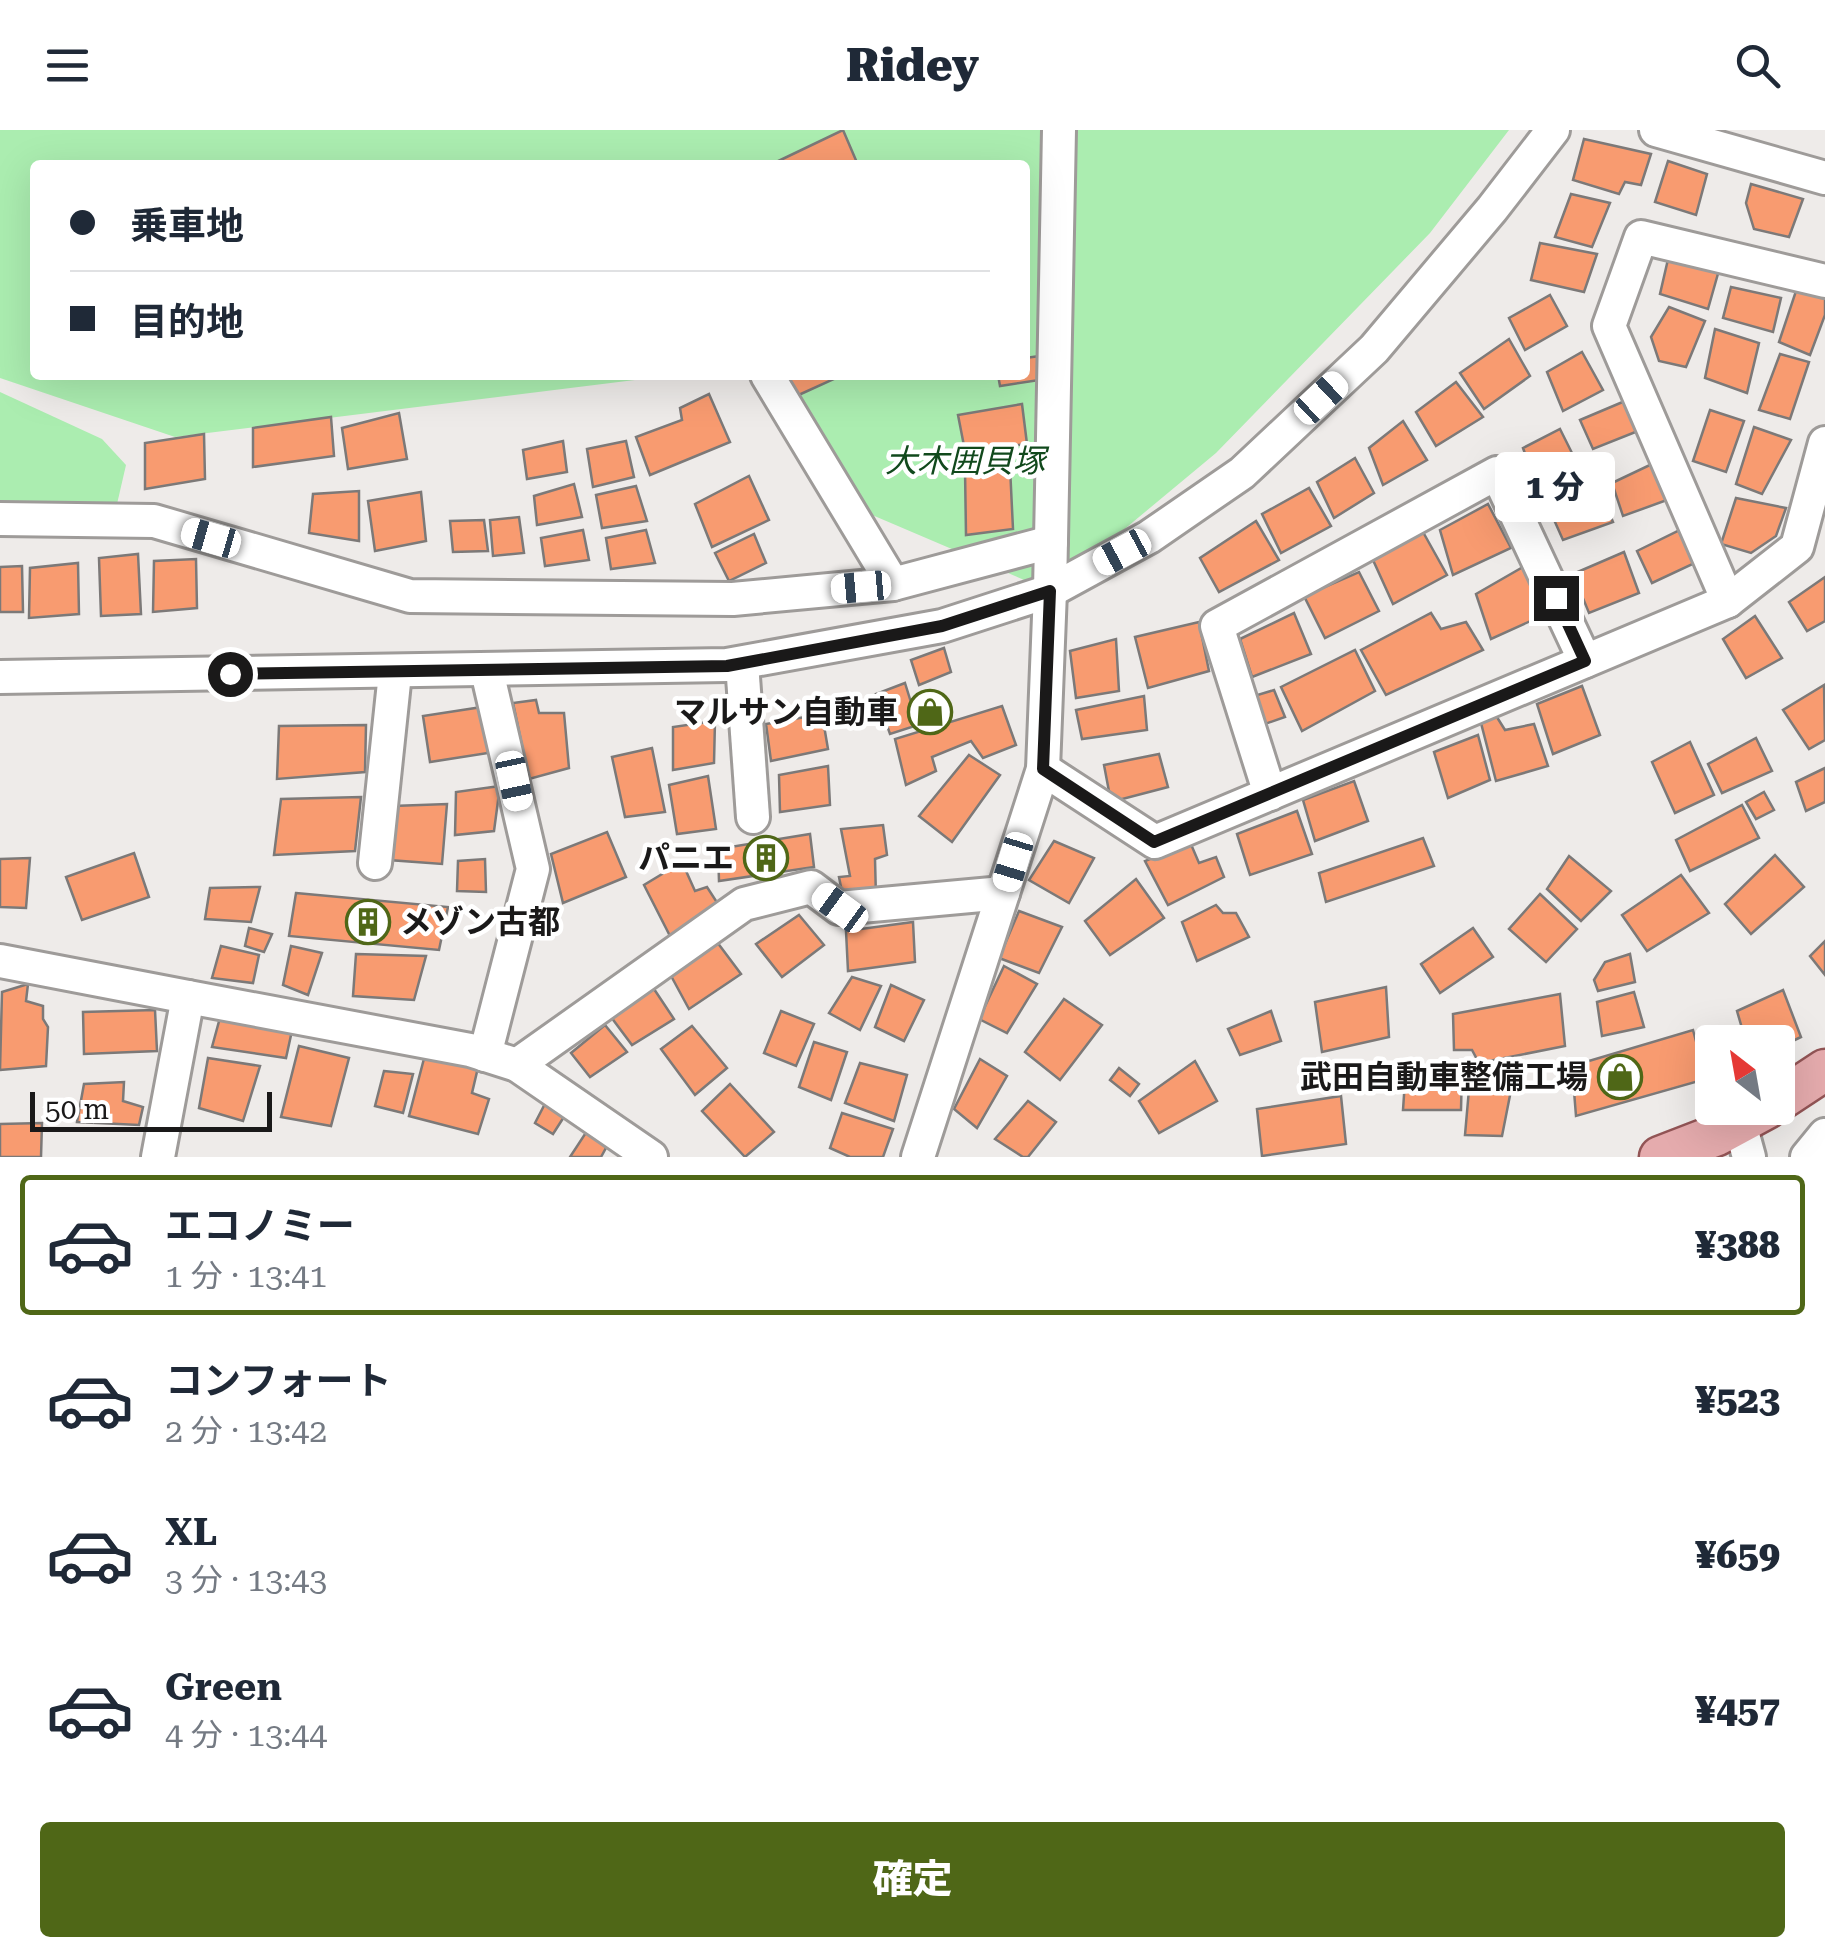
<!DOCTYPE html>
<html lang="ja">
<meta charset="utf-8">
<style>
:root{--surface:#fff;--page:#f6f6f7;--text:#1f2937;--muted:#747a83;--line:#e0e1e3;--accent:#4f6717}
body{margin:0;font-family:"Roboto Serif","Noto Sans JP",serif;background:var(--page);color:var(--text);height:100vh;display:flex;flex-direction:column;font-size:38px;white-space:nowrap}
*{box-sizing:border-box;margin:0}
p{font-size:32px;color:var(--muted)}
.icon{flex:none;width:55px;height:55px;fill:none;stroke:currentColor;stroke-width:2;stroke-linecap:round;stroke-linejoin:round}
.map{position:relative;height:1027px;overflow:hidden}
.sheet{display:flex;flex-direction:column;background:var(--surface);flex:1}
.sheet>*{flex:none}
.guide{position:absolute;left:30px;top:30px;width:1000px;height:220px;border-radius:10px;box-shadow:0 10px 40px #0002;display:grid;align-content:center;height:220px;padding:0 40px;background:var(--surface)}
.needle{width:65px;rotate:329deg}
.controls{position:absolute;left:1695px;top:895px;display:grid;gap:20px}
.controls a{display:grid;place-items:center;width:100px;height:100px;border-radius:10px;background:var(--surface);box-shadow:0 10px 40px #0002;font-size:50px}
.scale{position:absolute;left:30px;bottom:25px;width:242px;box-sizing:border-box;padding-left:10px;border:5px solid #1a1919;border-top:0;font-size:28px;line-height:35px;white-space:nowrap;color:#1a1919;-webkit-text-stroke:8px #fff;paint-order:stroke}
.end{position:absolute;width:45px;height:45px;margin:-22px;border:12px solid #1a1919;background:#fff;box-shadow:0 0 0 5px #fff}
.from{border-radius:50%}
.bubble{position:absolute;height:70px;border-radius:10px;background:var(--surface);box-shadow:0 10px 40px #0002;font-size:32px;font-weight:800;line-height:70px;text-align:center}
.car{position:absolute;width:30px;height:60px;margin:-30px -15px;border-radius:12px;box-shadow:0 0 8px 2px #0007;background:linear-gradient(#fff 24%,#345 0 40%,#fff 0 76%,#345 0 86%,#fff 0)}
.guide b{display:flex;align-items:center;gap:35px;height:95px;font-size:38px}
.guide b+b{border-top:2px solid var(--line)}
.guide i{width:25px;height:25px;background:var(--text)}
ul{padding:18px 0 0;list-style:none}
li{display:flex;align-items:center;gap:30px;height:140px;margin:0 20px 15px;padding:0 20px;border:5px solid transparent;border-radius:10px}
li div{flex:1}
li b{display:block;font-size:38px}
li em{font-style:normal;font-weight:800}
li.selected{border-color:var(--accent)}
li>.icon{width:90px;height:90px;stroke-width:1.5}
.primary-button{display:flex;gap:20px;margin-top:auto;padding:20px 40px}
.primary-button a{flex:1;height:115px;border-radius:10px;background:var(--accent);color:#fff;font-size:40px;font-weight:800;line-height:115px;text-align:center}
header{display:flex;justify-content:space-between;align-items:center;height:130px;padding:0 40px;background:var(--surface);font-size:45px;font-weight:800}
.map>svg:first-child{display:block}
.green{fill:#abedb0}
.building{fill:#f89b70;stroke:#7c7978;stroke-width:2.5}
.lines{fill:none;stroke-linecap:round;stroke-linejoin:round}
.minor-casing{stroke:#9e9b99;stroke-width:38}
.major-casing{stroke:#925455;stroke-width:45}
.minor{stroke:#fff;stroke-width:32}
.major{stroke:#e5abad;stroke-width:40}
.route{stroke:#1a1919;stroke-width:12}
.labels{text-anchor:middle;stroke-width:9;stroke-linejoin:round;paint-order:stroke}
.park-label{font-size:32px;font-style:italic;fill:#11491c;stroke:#fff}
.poi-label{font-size:32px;font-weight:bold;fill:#1a1919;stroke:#fff;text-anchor:end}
</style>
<header><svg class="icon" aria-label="menu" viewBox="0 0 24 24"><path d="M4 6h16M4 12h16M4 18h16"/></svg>Ridey<svg class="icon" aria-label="search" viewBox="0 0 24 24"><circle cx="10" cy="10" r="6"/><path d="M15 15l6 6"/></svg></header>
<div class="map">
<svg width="1825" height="1027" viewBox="0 0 1825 1027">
<rect width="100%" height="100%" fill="#eeebe9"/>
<g class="green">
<path d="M0,0h1509l-79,103 -214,220 -166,138 -220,-94 -81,-122h276v-210h-990v210l632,1 -492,61 -175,-59z"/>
<path d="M0,262l102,47 24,26 -9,39 -36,9 -81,-13z"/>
</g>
<g class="building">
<path d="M843,0l15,35h-88z"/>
<path d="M1584,9l67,15 -10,31 -16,-3 -6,12 -46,-14z"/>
<path d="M1668,31l39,13 -11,41 -41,-13z"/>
<path d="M1751,54l52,15 -14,38 -35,-8 -8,-26z"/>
<path d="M1571,64l39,9 -18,44 -37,-10z"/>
<path d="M1540,113l57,11 -13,38 -53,-12z"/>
<path d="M1669,125l50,15 -11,39 -48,-15z"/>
<path d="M1731,157l50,11 -8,34 -50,-14z"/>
<path d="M1797,158l28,8v19l-15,40 -31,-13z"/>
<path d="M1550,165l17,31 -42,24 -16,-32z"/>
<path d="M1669,177l36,14 -19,46 -27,-6 -8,-24z"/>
<path d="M1715,199l44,14 -12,50 -42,-15z"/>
<path d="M1509,209l21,37 -46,33 -24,-36z"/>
<path d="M1582,222l21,38 -40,21 -16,-39z"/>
<path d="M1780,224l29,8 -19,57 -31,-9z"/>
<path d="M1040,226l6,23 -46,7 -2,-11h27v-17z"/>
<path d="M780,245h52l2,4 -42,19z"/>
<path d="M1456,252l27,35 -47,29 -20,-34z"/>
<path d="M709,264l21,48 -80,33 -14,-38 46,-17 -2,-12z"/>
<path d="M1625,271l13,30 -45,18 -13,-29z"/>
<path d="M1022,274l5,40 -62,7 -7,-36z"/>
<path d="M1710,280l34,11 -18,51 -33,-11z"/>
<path d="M399,283l8,46 -59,10 -6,-41z"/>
<path d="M331,287l3,39 -81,11v-39z"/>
<path d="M1403,291l24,39 -44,25 -14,-37z"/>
<path d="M1754,297l37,13 -29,54 -26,-10z"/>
<path d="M1560,299l17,34 -42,18 -12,-33z"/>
<path d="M204,304l1,45 -60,10v-46z"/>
<path d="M563,311l4,31 -40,7 -4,-29z"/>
<path d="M626,311l8,36 -41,10 -6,-38z"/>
<path d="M1355,328l19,35 -40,25 -17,-36z"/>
<path d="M1654,333l13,37 -44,16 -11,-33z"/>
<path d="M1010,337l3,62 -47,6 -1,-66z"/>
<path d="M749,346l20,44 -57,27 -17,-43z"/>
<path d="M1597,353l16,39 -50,18 -16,-36z"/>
<path d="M574,354l8,33 -45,8 -3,-29z"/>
<path d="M636,356l11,35 -45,7 -6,-33z"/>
<path d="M1309,358l22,38 -50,27 -19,-39z"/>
<path d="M359,361v50l-50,-8 4,-39z"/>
<path d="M421,362l5,49 -51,10 -7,-50z"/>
<path d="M1736,368l50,10 -10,28 -25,17 -30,-9z"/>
<path d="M1488,374l23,44 -58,27 -13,-45z"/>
<path d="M519,387l5,36 -31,3 -3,-36z"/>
<path d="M484,390l4,31 -35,1 -3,-31z"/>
<path d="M1256,391l23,39 -60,32 -19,-34z"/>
<path d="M583,400l6,30 -44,6 -4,-28z"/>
<path d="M646,400l9,33 -44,6 -5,-31z"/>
<path d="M1680,400l17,32 -45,21 -15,-32z"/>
<path d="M1423,402l24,43 -54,29 -20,-44z"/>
<path d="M754,404l12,29 -37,18 -14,-28z"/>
<path d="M1624,422l15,41 -50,20 -16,-39z"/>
<path d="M138,424l3,60 -40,2 -2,-58z"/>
<path d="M196,429l1,49 -44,4 1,-51z"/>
<path d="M78,433l1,51 -50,4 1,-50z"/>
<path d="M22,436l1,46h-23v-45z"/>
<path d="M1523,437l23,47 -55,25 -15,-45z"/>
<path d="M1359,442l20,39 -54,27 -21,-42z"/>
<path d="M1825,447v44l-18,10 -18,-29z"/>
<path d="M1294,483l17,41 -59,23 -12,-38z"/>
<path d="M1431,483l10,16 25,-7 17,28 -97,45 -25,-45z"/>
<path d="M1755,486l27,42 -36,20 -23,-39z"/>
<path d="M1199,492l10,49 -61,17 -13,-51z"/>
<path d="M1116,509l3,52 -43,7 -6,-47z"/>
<path d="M944,518l7,24 -32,13 -8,-25z"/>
<path d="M1355,520l20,41 -73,40 -21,-44z"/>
<path d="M905,553l13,42 -28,9 -14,-40z"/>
<path d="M1824,555l1,55 -16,9 -26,-39z"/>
<path d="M1582,556l18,49 -47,19 -16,-50z"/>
<path d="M1274,560l11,27 -23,8 -8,-29z"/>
<path d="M1144,566l3,34 -65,9 -6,-29z"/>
<path d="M536,570l3,13h25l5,55 -40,11 -16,-76z"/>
<path d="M1002,576l14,39 -33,13 -12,-17 -39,16 4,14 -30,14 -11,-46z"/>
<path d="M482,577l6,46 -58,9 -7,-46z"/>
<path d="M822,584l6,35 -57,12 -5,-37z"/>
<path d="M1495,584l10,16 29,-6 14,42 -52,15 -15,-58z"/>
<path d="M715,591l-1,42 -41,7v-43z"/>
<path d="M366,595l-1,47 -88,7 2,-53z"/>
<path d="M1478,605l12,45 -42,18 -14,-46z"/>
<path d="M1756,608l16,33 -50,22 -14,-29z"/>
<path d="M1690,612l24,53 -39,18 -23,-51z"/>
<path d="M652,618l13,64 -40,5 -13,-60z"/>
<path d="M1159,624l9,33 -57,15 -7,-37z"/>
<path d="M969,625l31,20 -48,67 -33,-26z"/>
<path d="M828,636l2,39 -50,7 -1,-37z"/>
<path d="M1825,638v34l-19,9 -10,-29z"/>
<path d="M708,646l8,53 -39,5 -8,-49z"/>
<path d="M1354,651l14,40 -53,20 -12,-41z"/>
<path d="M500,656l-6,45 -39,4 1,-43z"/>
<path d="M1764,662l10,18 -18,9 -10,-17z"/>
<path d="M361,667l-6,54 -81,4 7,-56z"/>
<path d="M447,674l-5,60 -53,-4 4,-54z"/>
<path d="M1742,675l17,33 -69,33 -14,-31z"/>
<path d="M1297,681l15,43 -62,21 -13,-41z"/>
<path d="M883,695l4,30 -12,4 1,39 -32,4 -5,-25 11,-1 -9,-47z"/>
<path d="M607,702l19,45 -63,26 -12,-49z"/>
<path d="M810,704l4,33 -95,14 -1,-32z"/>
<path d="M1423,708l11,28 -108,36 -7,-29z"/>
<path d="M1054,711l40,17 -25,45 -40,-23z"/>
<path d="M1190,712l9,21 17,-6 8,20 -56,28 -23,-44z"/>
<path d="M134,723l15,44 -67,23 -16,-43z"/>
<path d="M1775,725l29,32 -53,47 -26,-30z"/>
<path d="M1569,726l42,35 -30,30 -34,-32z"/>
<path d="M30,728l-4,50 -26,-1v-48z"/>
<path d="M485,729l1,33 -29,-1 1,-30z"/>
<path d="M682,732l13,29 12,-4 13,20 -50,29 -26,-51z"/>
<path d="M1681,745l28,38 -62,38 -25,-36z"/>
<path d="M1136,749l28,39 -54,37 -25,-34z"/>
<path d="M260,757l-9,35 -46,-3 5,-31z"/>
<path d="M296,763l152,14 -9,43 -150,-14z"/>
<path d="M1540,764l37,35 -31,33 -37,-33z"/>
<path d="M1216,775l7,8h13l13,24 -52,24 -15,-39z"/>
<path d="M1019,781l43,16 -23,46 -40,-15z"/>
<path d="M799,785l25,30 -42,32 -26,-33z"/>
<path d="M913,792l2,40 -67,9 -2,-40z"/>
<path d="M249,798l23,6 -8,18 -19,-6z"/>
<path d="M1473,798l20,29 -53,36 -19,-29z"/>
<path d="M1825,811v34l-15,-19z"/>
<path d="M717,812l24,32 -52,35 -19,-35z"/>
<path d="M221,816l38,9 -6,28 -41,-5z"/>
<path d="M291,816l31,7 -14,42 -25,-10z"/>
<path d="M356,824l70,2 -12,44 -61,-4z"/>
<path d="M1630,824l5,28 -37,9 -4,-11 11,-18z"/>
<path d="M1004,836l33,18 -30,49 -28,-14z"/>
<path d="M852,847l29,9 -21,44 -31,-17z"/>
<path d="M28,854l-2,17 17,5v13l5,8 -2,39 -46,4 2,-78z"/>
<path d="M891,855l33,15 -20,41 -29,-14z"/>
<path d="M652,856l22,33 -42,26 -21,-28z"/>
<path d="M1386,857l3,50 -67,15 -7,-50z"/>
<path d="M1783,860l18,47 -23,11v-6h-32l-9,-31z"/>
<path d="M1634,862l10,35 -42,9 -5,-34z"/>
<path d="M1560,864l5,52 -86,17 -7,-13h-18l-1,-36z"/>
<path d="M1064,869l38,26 -42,55 -35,-28z"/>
<path d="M155,880l2,41 -73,3 -1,-42z"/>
<path d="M781,881l33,13 -18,42 -32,-13z"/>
<path d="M1271,881l10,30 -41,14 -12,-26z"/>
<path d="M221,884l72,12 -7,32 -74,-11z"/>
<path d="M605,895l22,27 -37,25 -19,-24z"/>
<path d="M692,896l35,42 -32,27 -34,-46z"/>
<path d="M1693,900l13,49 -130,37 -2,-25 8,-28z"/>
<path d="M814,912l33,10 -16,48 -32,-13z"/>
<path d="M299,916l50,12 -18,68 -50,-9z"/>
<path d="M426,921l54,8 -8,34 17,6 -11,35 -69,-18z"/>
<path d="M208,928l52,8 -17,55 -44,-13z"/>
<path d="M980,929l27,17 -30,52 -23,-19z"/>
<path d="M1195,931l22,40 -58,32 -20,-32z"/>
<path d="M860,933l47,12 -13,46 -49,-18z"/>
<path d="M1406,936l56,2 -1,42h-58z"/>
<path d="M1119,938l20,16 -9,12 -20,-16z"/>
<path d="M384,941l29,3 -10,39 -28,-7z"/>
<path d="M1514,945l-12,61 -37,-1 5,-57z"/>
<path d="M124,952l-1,19 20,6 -4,18 -62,-3 7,-38z"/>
<path d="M730,954l44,48 -29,25 -43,-46z"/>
<path d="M549,966l20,13 -16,25 -18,-11z"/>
<path d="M1341,966l5,48 -84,12 -5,-47z"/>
<path d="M1028,971l28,21 -28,35h-5l-28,-18z"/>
<path d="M842,983l51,16 -10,28h-33l-20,-9z"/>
<path d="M42,993l-1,34h-41v-33z"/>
<path d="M587,1001l20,15 -6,11h-31z"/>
</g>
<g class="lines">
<defs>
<g id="minor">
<path d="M1656,0l169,48"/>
<path d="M767,245l126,209"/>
<path d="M0,389l154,2 256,75 323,3 160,-15 158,-42"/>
<path d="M1728,471l-119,-275 32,-89 184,44"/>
<path d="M742,533l11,154"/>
<path d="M0,547l727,-12 215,-39 108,-35 99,-54 93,-64 132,-124 118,-140 61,-79"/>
<path d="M1043,639l112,73 573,-241 69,-54 28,-104"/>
<path d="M1270,664l-53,-168 280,-153 88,188"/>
<path d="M375,733l20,-190"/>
<path d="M0,831l188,36"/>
<path d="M485,925l48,-186 -46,-198"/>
<path d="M517,935l227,-161 67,-17 28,21 164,-15"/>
<path d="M1740,994l9,33"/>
<path d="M158,1027l30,-160 282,53 47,15 134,92"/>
<path d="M918,1027l125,-388 7,-178 9,-461"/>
<path d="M1807,1027l18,-22"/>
</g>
<g id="major">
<path d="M1778,971l47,-31"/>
<path d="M1660,1027l57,-22 50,-27"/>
</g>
</defs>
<use href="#minor" class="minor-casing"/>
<use href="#major" class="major-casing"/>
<use href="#minor" class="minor"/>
<use href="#major" class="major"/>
</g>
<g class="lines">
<path class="route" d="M230,544l497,-8 215,-40 108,-35 -7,178 111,73 431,-181 -29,-63"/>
</g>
<defs>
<symbol id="shop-ring" viewBox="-11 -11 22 22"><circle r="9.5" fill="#fff" stroke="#4f6717" stroke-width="1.5"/><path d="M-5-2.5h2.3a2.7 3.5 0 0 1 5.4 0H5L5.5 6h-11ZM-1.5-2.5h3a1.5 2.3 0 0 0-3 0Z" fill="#4f6717"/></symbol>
<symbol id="building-ring" viewBox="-11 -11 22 22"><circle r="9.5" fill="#fff" stroke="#4f6717" stroke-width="1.5"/><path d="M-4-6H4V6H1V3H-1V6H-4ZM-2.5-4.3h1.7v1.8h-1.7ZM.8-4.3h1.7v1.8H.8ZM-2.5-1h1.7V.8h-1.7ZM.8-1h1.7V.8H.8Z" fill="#4f6717"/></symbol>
</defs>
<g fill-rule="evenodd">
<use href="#shop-ring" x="905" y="557" width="50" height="50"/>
<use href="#building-ring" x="741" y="703" width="50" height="50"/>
<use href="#building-ring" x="343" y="767" width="50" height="50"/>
<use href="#shop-ring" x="1595" y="922" width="50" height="50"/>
</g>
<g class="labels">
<g class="park-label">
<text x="965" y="342">大木囲貝塚</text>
</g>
<g class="poi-label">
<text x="898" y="593">マルサン自動車</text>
<text x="734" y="739">パニエ</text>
<text x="400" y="803" text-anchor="start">メゾン古都</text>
<text x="1588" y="958">武田自動車整備工場</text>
</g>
</g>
</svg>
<div class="controls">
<a><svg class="needle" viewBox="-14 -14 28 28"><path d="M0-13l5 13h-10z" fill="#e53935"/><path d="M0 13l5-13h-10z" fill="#747a83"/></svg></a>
</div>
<div class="scale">50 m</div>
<i class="end from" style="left:230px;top:544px"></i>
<i class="end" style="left:1556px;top:468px"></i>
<div class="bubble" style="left:1495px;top:322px;width:120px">1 分</div>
<i class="car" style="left:1321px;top:268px;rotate:47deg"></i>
<i class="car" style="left:211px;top:408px;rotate:286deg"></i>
<i class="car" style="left:1122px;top:422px;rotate:242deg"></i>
<i class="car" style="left:861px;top:457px;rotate:265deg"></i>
<i class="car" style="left:514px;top:651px;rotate:168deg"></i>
<i class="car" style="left:1013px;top:732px;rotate:197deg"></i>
<i class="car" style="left:840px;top:778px;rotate:306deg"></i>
<div class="guide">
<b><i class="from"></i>乗車地</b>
<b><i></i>目的地</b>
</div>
</div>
<section class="sheet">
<ul>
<li class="selected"><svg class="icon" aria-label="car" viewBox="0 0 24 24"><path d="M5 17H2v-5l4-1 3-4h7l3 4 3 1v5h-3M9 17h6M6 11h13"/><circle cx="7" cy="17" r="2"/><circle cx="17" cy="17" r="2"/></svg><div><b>エコノミー</b><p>1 分 · 13:41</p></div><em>¥388</em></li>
<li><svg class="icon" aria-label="car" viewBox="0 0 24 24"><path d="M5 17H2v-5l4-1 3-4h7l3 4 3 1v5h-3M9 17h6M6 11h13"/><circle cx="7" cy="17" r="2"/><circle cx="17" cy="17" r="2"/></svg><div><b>コンフォート</b><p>2 分 · 13:42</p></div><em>¥523</em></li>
<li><svg class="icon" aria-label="car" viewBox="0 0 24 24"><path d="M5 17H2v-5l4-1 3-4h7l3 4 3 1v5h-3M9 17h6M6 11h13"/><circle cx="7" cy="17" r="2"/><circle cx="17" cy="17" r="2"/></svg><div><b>XL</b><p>3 分 · 13:43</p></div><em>¥659</em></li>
<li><svg class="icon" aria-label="car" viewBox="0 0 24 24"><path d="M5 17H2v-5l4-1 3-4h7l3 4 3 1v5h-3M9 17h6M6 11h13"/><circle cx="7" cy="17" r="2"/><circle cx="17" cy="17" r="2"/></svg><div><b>Green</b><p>4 分 · 13:44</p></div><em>¥457</em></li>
</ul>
<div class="primary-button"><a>確定</a></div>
</section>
